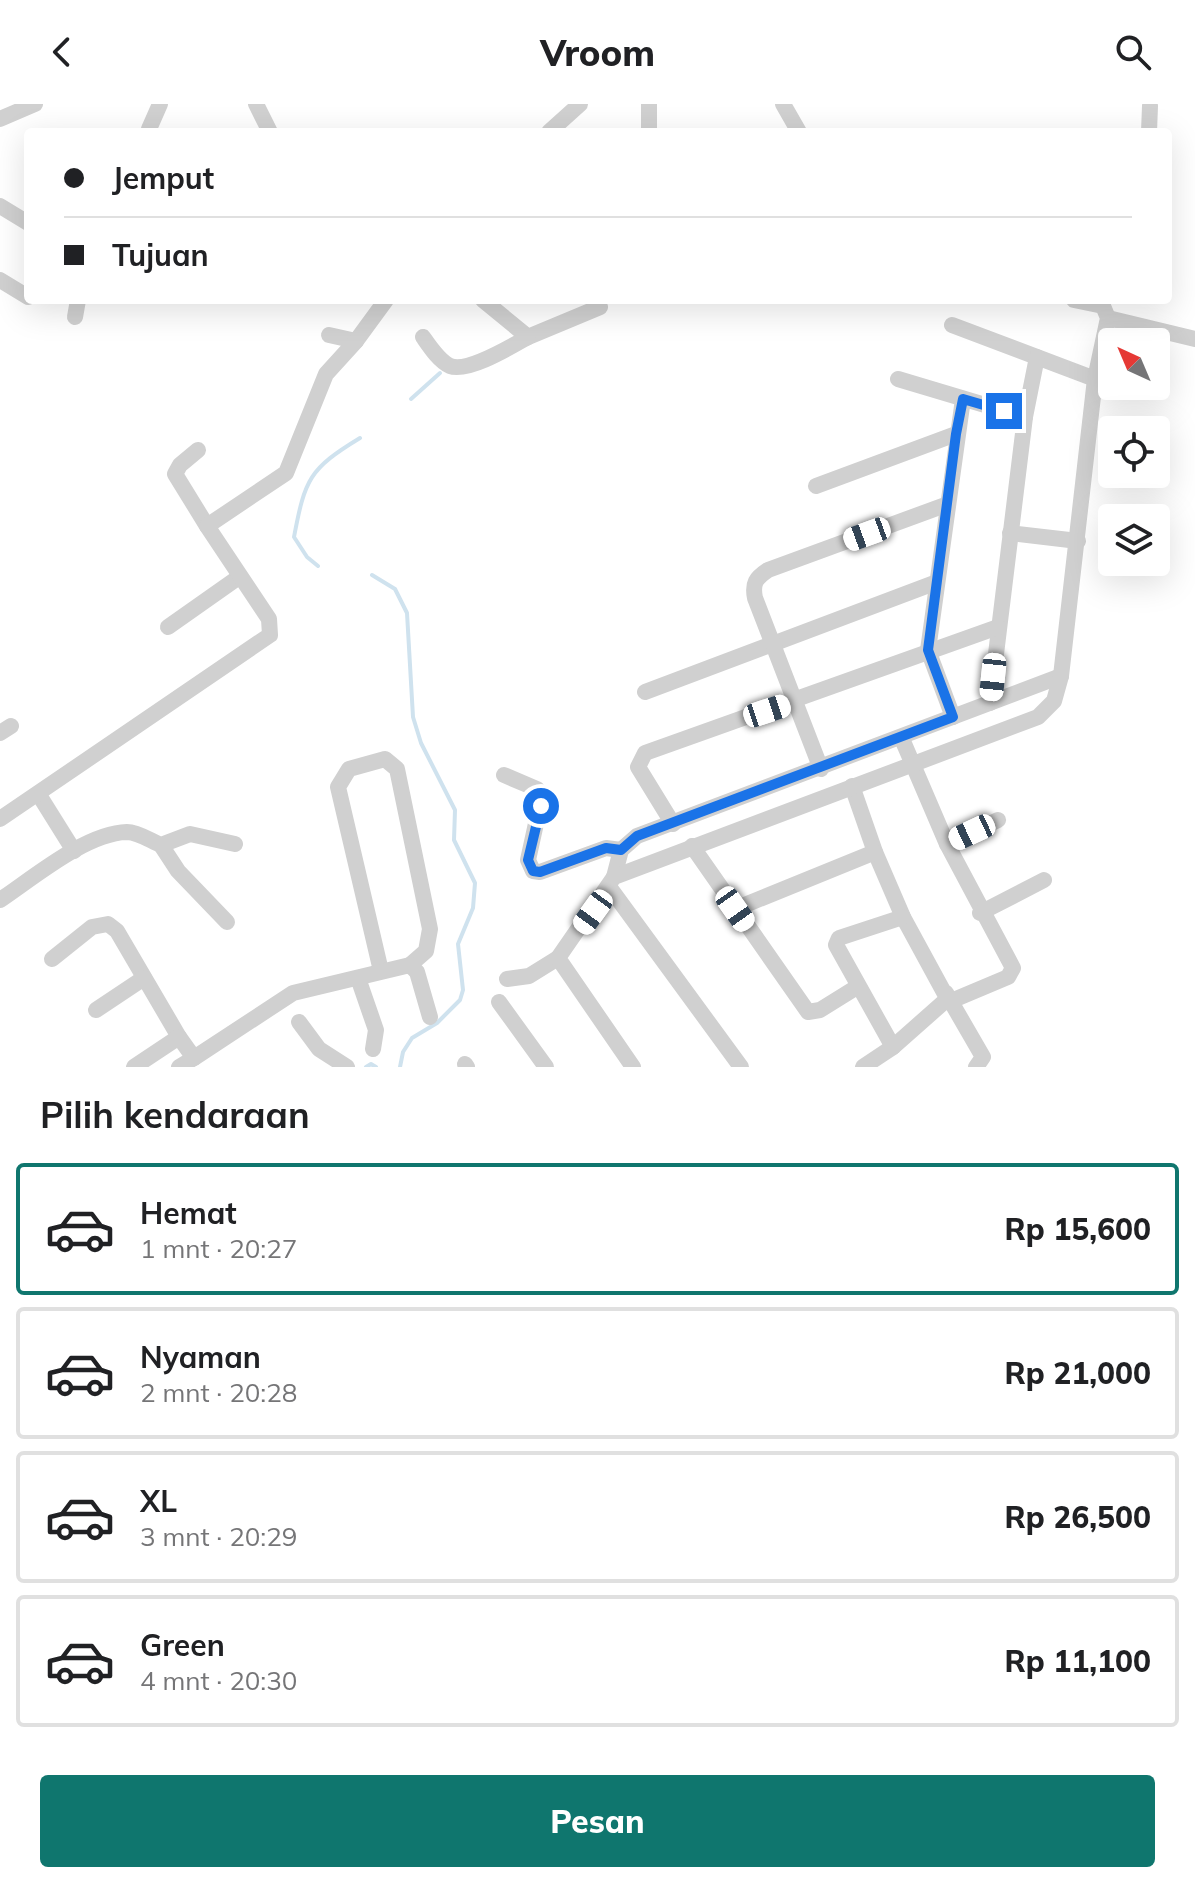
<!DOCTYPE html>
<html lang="id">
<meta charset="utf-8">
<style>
:root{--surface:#fff;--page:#f2f2f2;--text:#202124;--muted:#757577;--line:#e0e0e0;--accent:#0f766e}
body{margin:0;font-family:Mulish,sans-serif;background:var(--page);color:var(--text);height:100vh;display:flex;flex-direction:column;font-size:30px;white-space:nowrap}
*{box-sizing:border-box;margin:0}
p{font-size:26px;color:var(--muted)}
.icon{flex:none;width:44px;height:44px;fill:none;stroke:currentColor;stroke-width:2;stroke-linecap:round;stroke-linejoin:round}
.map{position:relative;height:963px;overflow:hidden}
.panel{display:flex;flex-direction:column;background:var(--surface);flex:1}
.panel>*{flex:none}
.guide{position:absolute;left:24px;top:24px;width:1148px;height:176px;border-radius:8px;box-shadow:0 8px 32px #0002;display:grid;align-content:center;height:176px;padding:0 40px;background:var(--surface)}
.needle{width:52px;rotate:316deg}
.tools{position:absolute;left:1098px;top:224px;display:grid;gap:16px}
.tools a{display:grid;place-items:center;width:72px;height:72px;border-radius:8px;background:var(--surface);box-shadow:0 8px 32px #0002;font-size:40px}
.end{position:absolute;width:36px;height:36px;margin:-18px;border:10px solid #1a73e8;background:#fff;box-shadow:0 0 0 4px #fff}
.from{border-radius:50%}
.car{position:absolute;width:24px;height:48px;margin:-24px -12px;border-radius:10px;box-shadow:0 0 6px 2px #0007;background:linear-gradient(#fff 24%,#345 0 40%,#fff 0 76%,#345 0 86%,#fff 0)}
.guide b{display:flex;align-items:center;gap:28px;height:76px;font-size:30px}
.guide b+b{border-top:2px solid var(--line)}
.guide i{width:20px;height:20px;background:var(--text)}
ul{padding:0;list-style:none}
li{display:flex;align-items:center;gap:24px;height:132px;margin:0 16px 12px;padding:0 24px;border:4px solid var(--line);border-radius:8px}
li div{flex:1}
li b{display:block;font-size:30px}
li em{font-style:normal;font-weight:800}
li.active{border-color:var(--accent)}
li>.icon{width:72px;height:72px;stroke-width:1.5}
h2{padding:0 40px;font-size:36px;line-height:96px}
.button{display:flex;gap:16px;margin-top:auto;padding:16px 40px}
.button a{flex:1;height:92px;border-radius:8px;background:var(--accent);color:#fff;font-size:32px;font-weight:800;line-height:92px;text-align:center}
header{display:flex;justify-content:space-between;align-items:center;height:104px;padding:0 40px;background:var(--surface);font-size:36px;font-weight:800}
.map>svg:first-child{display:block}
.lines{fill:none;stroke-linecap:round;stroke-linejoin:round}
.stream{stroke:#cfe2ee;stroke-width:4}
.street{stroke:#d0d0d0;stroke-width:16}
.route{stroke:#1a73e8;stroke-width:10}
</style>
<header><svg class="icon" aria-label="back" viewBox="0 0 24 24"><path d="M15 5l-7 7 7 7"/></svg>Vroom<svg class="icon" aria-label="search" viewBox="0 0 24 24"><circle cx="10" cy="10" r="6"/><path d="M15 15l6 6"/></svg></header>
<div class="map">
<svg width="1195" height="963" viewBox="0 0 1195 963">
<rect width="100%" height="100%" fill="#fff"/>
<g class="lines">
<g class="stream">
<path d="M411,295l29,-26"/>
<path d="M318,462l-11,-9 -13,-20c11,-58 15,-68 66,-99"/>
<path d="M372,471l23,14 12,24 6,104 8,26 34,67 -1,30 21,43 -2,25 -15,36 5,46 -3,10 -23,23 -25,15 -9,14 -3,15"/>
<path d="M366,963l5,-3 5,3"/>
</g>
<g class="street">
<path d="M256,0l14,28"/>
<path d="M783,0l16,28"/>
<path d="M0,15l35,-15"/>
<path d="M149,25l11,-25"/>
<path d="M549,28l31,-28"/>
<path d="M649,28v-28"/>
<path d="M1149,28l1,-26"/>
<path d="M0,102l28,17"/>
<path d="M0,176l28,17"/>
<path d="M483,196l45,37 72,-30"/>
<path d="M75,213l3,-17"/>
<path d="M1108,214l87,21"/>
<path d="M952,221l143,54"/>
<path d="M329,231l27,6"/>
<path d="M423,233c7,10 16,24 27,29 18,7 62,-20 78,-29"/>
<path d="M898,275l127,38"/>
<path d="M198,346l-18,15 -5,9 32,52"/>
<path d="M816,382l140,-52"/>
<path d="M1010,429l68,8"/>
<path d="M168,523l71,-50"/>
<path d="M645,588l292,-110"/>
<path d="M990,599l35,-286 12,-60"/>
<path d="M953,613l-25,-67 35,-251"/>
<path d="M0,629l11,-7"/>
<path d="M902,635l45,105 66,124 -5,9 -57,24"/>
<path d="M821,665l-66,-171c-3,-15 1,-20 13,-28l180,-66"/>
<path d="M504,671l33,14 5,7 -14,64 5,11 7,1 66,-24 15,2"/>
<path d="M852,682l23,66 28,65 43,79 -1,5 -52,46 -30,20"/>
<path d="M39,691l35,56"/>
<path d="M0,715l270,-184 -1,-16 -62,-93 79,-53 40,-99 30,-33 30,-41"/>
<path d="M673,720l-35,-57 7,-14 353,-126"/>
<path d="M947,740l51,-24"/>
<path d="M161,741l17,26 49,51"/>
<path d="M692,742l116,166 12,-2 37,-23"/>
<path d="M614,773l7,-27 16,-14 424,-160"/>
<path d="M610,784l131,179"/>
<path d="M0,796c33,-22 86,-67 127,-68 11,0 24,9 34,13l29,-11 45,10"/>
<path d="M735,805l140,-57"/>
<path d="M980,809l64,-33"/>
<path d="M52,855l40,-32 16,-3 9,7 62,106"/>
<path d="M381,867l-43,-184 11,-18 36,-10 12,10 33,160 -4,22 -16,14"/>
<path d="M358,874l18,52 -3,19"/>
<path d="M507,875l22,-3 29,-18"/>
<path d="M946,889l37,64 -7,10"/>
<path d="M499,898l47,65"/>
<path d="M96,906l48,-32"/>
<path d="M299,918l20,27 28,18"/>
<path d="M893,943l-57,-102 3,-7 64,-21"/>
<path d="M194,954l99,-65 117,-28 7,7 13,45"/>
<path d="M465,960l2,3"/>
<path d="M134,963l45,-30 15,21 -15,9"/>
<path d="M633,963l-75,-109 56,-81 424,-160 16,-16 7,-25 34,-297 13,-61 -5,-12 -29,-6"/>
</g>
</g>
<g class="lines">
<path class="route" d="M541,702l-13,54 5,11 7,1 66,-24 15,2 16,-14 316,-119 -25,-67 28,-216 7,-35 41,12"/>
</g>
</svg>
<div class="tools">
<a><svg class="needle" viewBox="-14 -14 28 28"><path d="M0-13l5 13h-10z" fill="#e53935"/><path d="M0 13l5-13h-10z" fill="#757577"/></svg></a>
<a><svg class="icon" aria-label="locate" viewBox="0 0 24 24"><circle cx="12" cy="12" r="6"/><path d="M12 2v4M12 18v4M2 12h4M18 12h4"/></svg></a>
<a><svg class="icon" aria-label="layers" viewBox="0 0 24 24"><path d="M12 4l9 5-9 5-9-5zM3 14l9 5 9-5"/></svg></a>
</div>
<i class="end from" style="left:541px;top:702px"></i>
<i class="end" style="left:1004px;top:307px"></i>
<i class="car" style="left:867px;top:430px;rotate:250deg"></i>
<i class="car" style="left:993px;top:573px;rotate:186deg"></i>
<i class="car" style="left:767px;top:607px;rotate:72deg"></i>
<i class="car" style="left:972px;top:728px;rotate:245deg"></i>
<i class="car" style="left:735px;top:805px;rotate:145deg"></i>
<i class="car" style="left:593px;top:808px;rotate:216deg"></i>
<div class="guide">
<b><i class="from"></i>Jemput</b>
<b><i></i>Tujuan</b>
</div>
</div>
<section class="panel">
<h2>Pilih kendaraan</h2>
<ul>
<li class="active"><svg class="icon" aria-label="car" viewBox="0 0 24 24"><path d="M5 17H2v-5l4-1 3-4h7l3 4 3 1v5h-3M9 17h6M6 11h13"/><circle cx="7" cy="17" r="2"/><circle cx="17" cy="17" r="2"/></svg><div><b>Hemat</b><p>1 mnt · 20:27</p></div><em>Rp 15,600</em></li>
<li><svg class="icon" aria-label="car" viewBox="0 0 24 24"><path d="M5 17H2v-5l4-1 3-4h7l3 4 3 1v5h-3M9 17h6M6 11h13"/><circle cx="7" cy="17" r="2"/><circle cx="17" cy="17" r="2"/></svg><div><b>Nyaman</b><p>2 mnt · 20:28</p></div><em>Rp 21,000</em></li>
<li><svg class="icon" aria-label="car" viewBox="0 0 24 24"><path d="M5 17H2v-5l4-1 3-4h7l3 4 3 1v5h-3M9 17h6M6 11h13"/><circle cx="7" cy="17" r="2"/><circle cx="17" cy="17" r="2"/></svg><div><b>XL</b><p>3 mnt · 20:29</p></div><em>Rp 26,500</em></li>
<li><svg class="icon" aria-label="car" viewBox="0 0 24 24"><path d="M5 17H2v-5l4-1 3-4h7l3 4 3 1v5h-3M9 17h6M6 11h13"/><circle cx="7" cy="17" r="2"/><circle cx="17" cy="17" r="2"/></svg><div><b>Green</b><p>4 mnt · 20:30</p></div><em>Rp 11,100</em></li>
</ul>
<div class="button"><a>Pesan</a></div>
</section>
